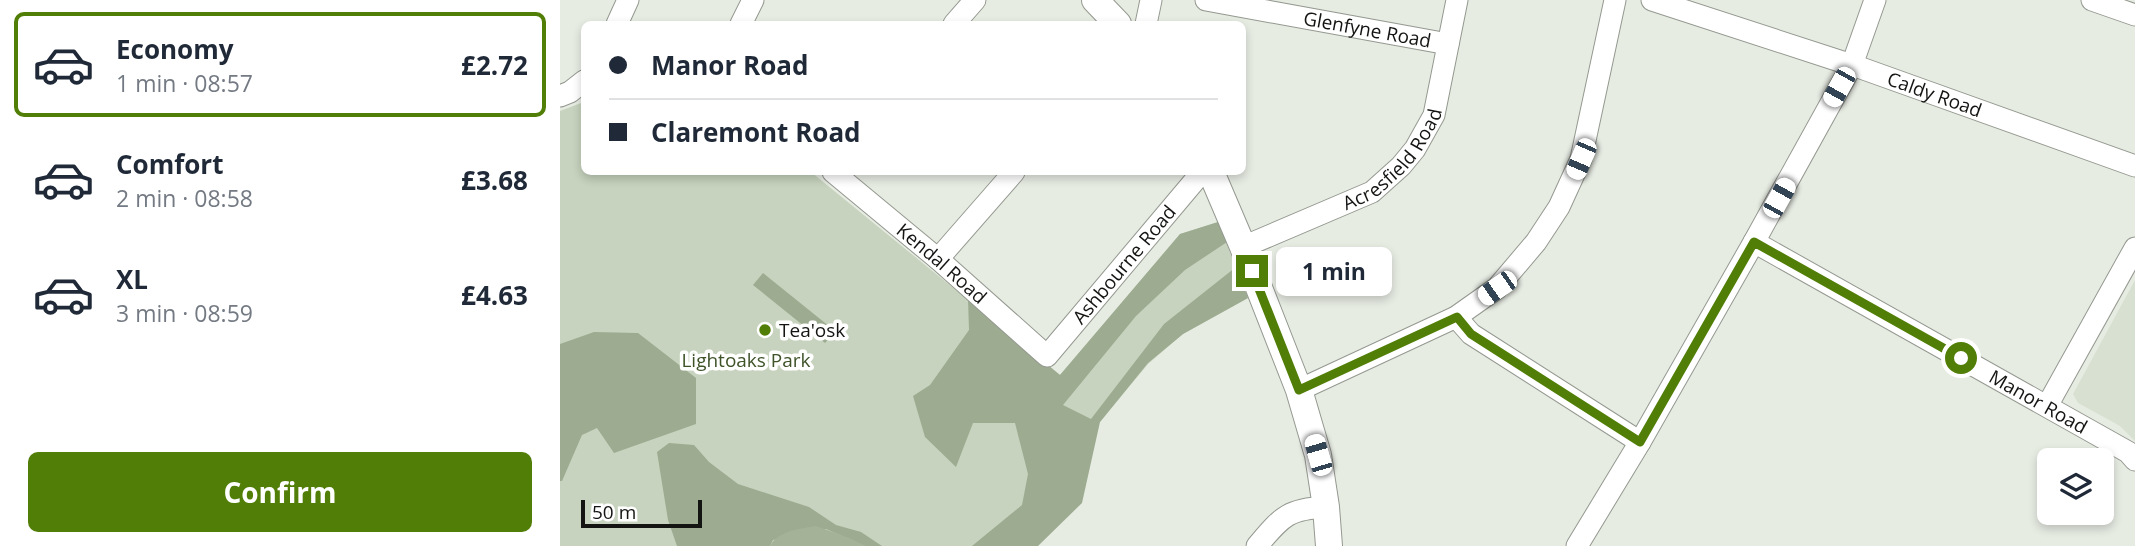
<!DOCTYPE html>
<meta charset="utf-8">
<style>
:root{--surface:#fff;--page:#f6f6f7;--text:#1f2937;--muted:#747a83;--line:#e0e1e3;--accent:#517e07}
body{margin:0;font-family:"Open Sans",sans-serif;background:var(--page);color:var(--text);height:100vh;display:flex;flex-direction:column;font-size:26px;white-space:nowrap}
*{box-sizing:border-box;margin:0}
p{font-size:23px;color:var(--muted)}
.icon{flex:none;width:38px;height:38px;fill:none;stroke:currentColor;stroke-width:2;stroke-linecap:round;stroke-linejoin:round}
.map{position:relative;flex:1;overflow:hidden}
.details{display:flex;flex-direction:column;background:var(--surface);width:560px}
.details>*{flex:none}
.top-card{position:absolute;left:21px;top:21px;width:665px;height:154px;border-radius:10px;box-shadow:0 4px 10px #0003;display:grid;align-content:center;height:154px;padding:0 28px;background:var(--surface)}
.fabs{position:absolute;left:1477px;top:448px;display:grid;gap:14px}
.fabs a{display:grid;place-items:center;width:77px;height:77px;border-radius:10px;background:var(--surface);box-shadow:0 4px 10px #0003;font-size:35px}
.scale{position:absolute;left:21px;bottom:18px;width:121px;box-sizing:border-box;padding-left:7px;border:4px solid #141512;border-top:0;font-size:19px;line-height:24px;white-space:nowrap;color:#141512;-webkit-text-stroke:5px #fff;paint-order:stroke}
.end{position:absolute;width:32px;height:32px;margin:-16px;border:9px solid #517e07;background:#fff;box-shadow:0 0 0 4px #fff}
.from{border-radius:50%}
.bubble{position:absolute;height:49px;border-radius:10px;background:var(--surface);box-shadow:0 4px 10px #0003;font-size:23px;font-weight:700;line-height:49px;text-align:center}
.car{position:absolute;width:21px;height:42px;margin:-21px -10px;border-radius:9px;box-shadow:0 0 5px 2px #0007;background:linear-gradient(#fff 24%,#345 0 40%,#fff 0 76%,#345 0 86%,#fff 0)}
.top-card b{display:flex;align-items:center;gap:24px;height:66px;font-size:26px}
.top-card b+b{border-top:2px solid var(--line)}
.top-card i{width:18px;height:18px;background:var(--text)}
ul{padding:12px 0 0;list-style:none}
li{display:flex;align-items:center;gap:21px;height:105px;margin:0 14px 10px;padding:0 14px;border:4px solid transparent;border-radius:10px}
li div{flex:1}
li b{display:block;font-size:26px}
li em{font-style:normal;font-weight:700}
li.current{border-color:var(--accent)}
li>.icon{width:63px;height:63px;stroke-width:1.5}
.button{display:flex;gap:14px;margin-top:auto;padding:14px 28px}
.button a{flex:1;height:80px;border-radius:10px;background:var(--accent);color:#fff;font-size:28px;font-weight:700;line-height:80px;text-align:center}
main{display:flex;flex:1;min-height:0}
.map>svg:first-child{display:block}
.built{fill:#d8e1d1}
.green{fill:#c7d3be}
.forest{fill:#9dab91}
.water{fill:#a4b398}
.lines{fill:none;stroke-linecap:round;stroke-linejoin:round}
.minor-casing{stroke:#949990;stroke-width:23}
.major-casing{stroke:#949990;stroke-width:28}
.minor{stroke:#fff;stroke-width:21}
.major{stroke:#fff;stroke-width:26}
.route{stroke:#517e07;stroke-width:9}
.poi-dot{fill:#517e07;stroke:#fff;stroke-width:2.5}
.labels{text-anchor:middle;stroke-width:7;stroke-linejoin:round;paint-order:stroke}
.street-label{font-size:19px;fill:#141512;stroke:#fff}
.poi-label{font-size:19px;fill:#141512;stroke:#fff;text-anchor:start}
.park-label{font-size:19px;fill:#3e5328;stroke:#fff}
</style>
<main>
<section class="details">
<ul>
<li class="current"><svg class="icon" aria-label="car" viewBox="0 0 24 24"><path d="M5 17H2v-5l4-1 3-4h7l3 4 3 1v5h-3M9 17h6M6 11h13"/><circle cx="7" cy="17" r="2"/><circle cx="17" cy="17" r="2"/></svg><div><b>Economy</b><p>1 min · 08:57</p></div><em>£2.72</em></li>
<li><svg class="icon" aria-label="car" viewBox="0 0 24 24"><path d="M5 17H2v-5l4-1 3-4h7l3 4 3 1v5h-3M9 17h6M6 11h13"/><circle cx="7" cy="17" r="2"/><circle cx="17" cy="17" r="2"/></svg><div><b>Comfort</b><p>2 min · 08:58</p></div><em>£3.68</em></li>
<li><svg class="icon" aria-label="car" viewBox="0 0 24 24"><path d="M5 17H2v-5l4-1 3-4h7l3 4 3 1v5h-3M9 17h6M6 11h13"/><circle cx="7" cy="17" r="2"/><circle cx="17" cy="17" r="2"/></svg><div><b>XL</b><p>3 min · 08:59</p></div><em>£4.63</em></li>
</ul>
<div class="button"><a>Confirm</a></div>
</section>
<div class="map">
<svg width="1575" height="546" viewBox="0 0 1575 546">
<rect width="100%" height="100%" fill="#e7ece3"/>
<path class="built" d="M1575,280v161l-15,-15 -42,-23 -5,-9z"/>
<path class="green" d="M21,103l3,5v64h227l249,203 120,-141 38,-12 30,76 -65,36 -35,30 -48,58 -62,124h-478v-435z"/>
<g class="forest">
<path d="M658,222l9,20 -42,28 -49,46 -73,89 28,14 73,-95 72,-57 12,31 -65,36 -35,29 -48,59 -18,81 -44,43h-66l50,-41 6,-31 -13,-51h-42l-17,44 -31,-30 -12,-41 17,-11 39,-55 -1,-31 92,76 120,-141z"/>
<path d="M203,273l72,58 -10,12 -72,-58z"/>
<path d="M34,332l44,1 58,45v46l-82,29 -17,-25 -15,7 -20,46h-2v-137z"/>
<path d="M109,443l25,2 15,17 29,22 71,23 27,18 25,7 21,14h-17l-39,-17 -53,11 -3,6h-93l-9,-26 -11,-68z"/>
</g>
<path class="water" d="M256,526l36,13 13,7h-95c9,-16 30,-17 46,-20z"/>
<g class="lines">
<defs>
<g id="minor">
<path id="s1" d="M646,0l242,44"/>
<path id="s2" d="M1092,0l209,68 274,98"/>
<path d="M1532,0l43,15"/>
<path d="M57,24l11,-24"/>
<path d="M181,24l12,-24"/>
<path d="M394,24l21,-24"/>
<path d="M586,24l5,-24"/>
<path d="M0,96l10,-4 14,-11"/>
<path id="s3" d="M273,172l105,87 109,97 155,-184"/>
<path id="s4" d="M1194,242l374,210 7,8"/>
<path id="s5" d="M683,247l129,-55 29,-26 14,-17 19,-34 23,-115"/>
<path d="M378,259l76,-87"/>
<path d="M896,317l15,17 169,108"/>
<path d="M739,390l157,-73 41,-29 39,-46 23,-35 22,-48 34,-159"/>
<path d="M1487,406l88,-158"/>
<path d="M697,546c25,-29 30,-37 69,-39"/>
<path d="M1017,546l63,-104 114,-200 98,-177 23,-65"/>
</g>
<g id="major">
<path d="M535,0l23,24"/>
<path d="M651,172l32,75 56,143 19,65 8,52 3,39"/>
</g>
</defs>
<use href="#minor" class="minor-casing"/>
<use href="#major" class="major-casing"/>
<use href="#minor" class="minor"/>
<use href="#major" class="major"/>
</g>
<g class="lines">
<path class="route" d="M692,271l47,119 158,-73 14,17 169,108 114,-200 207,116"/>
</g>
<circle class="poi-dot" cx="205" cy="330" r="7"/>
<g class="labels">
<g class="street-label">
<text dy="7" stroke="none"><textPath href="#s1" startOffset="164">Glenfyne Road</textPath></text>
<text dy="7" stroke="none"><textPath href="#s2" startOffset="298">Caldy Road</textPath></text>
<text dy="7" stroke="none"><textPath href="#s5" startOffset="178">Acresfield Road</textPath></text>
<text dy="7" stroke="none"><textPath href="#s3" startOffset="142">Kendal Road</textPath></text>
<text dy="7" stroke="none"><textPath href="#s3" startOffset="402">Ashbourne Road</textPath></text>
<text dy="7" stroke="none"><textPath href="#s4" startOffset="326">Manor Road</textPath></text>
</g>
<g class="poi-label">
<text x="219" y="337">Tea'osk</text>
</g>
<g class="park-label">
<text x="186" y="367">Lightoaks Park</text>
</g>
</g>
</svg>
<div class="fabs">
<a><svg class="icon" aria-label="layers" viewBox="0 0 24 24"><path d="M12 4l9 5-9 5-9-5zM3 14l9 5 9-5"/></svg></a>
</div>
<div class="scale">50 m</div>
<i class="end from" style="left:1401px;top:358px"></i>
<i class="end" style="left:692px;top:271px"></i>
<div class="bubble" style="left:716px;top:247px;width:116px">1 min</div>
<i class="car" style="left:1279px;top:87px;rotate:209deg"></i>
<i class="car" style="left:1021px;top:159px;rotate:203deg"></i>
<i class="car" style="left:1219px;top:198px;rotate:29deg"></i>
<i class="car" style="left:937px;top:288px;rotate:235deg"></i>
<i class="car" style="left:758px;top:455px;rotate:344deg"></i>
<div class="top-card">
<b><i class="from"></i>Manor Road</b>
<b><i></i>Claremont Road</b>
</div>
</div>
</main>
